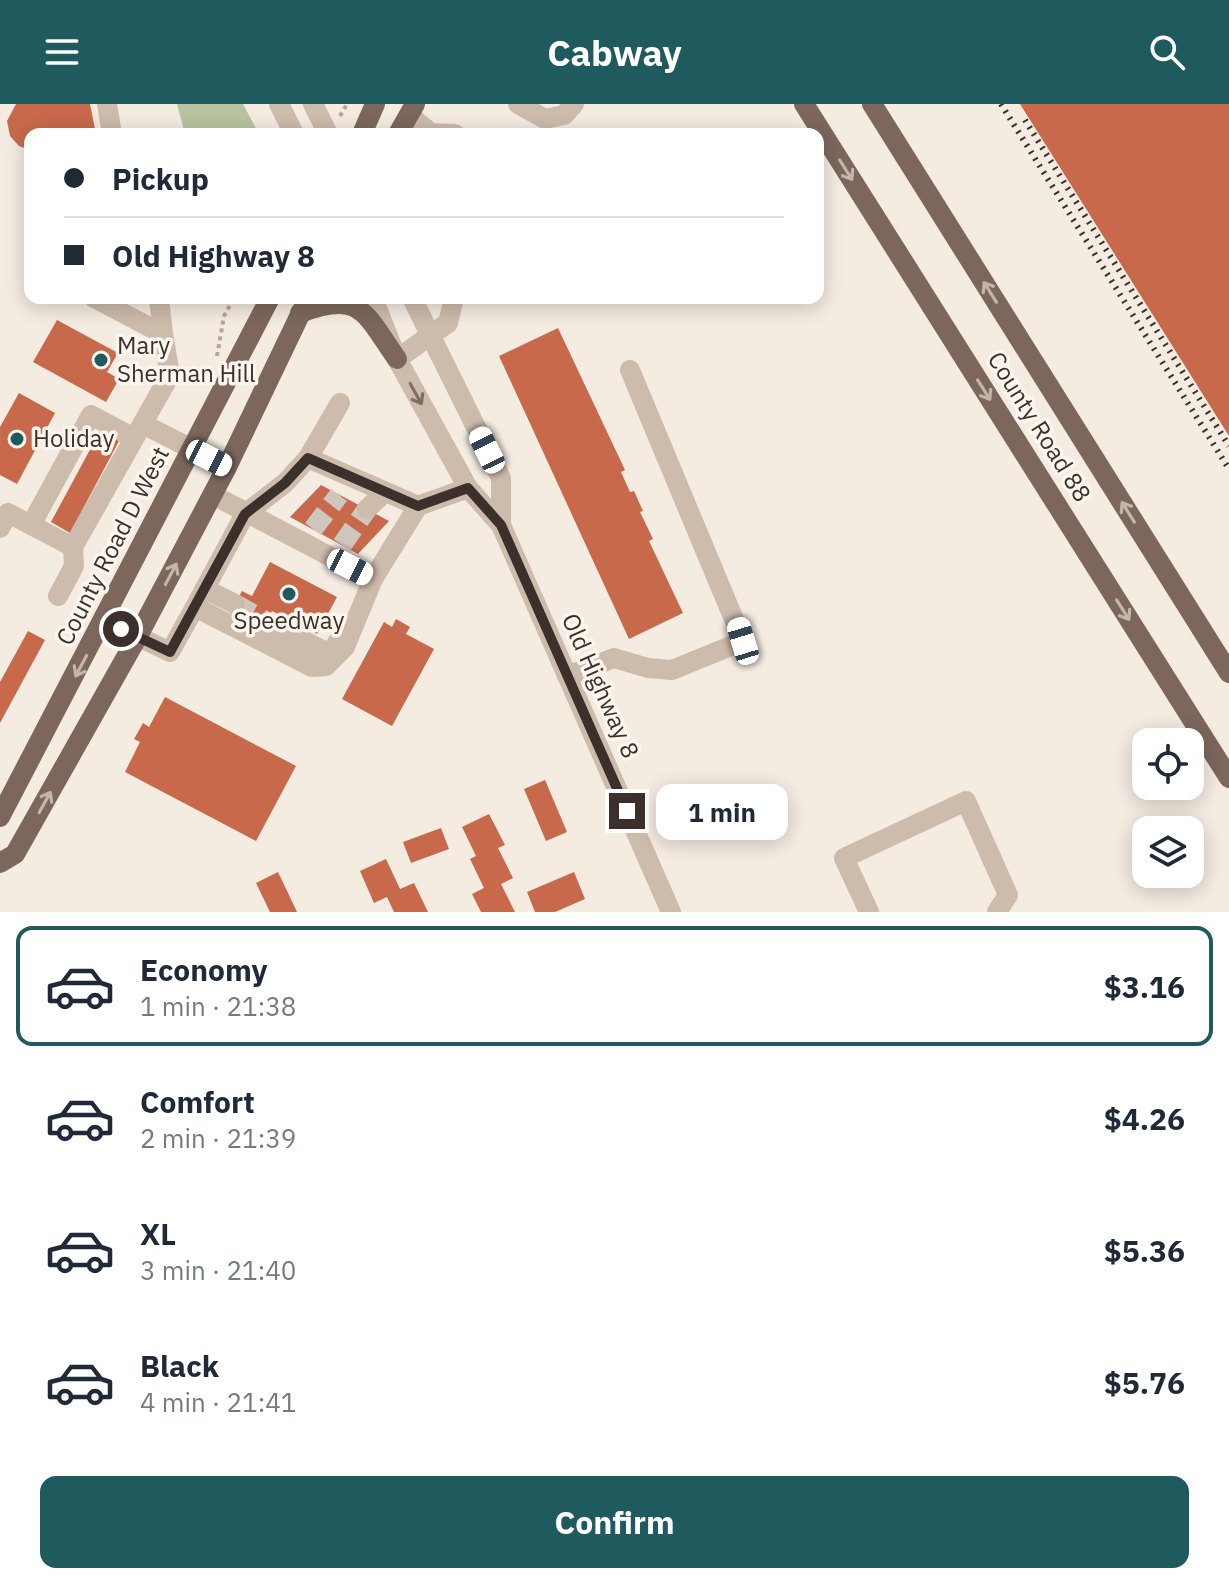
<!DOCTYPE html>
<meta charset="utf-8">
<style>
:root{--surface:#fff;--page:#f2f2f3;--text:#1f2937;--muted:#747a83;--line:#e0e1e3;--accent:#1f5a5e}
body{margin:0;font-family:"IBM Plex Sans",sans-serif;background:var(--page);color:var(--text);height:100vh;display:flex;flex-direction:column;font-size:30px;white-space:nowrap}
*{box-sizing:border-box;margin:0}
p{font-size:26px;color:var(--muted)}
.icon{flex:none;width:44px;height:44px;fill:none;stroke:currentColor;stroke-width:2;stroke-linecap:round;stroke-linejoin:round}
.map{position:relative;height:808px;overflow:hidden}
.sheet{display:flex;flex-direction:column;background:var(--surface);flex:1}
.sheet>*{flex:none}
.top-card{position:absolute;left:24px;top:24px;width:800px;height:176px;border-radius:16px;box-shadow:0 4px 20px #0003;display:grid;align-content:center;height:176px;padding:0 40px;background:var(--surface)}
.fabs{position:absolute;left:1132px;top:624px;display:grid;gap:16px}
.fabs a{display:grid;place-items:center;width:72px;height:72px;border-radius:16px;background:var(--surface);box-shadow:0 4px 20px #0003;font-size:40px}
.end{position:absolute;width:36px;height:36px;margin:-18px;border:10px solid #3b302b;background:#fff;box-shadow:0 0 0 4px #fff}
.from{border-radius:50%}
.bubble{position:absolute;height:56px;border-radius:16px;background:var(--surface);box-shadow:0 4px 20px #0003;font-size:26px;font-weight:700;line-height:56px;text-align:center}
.car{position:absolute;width:24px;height:48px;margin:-24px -12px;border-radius:10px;box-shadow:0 0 6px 2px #0007;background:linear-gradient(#fff 24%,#345 0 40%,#fff 0 76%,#345 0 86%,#fff 0)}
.top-card b{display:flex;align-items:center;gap:28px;height:76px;font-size:30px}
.top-card b+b{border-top:2px solid var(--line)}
.top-card i{width:20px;height:20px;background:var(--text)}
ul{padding:14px 0 0;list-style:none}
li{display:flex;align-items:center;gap:24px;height:120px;margin:0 16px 12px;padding:0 24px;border:4px solid transparent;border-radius:16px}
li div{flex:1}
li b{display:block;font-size:30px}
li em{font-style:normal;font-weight:700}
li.on{border-color:var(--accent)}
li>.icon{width:72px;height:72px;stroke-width:1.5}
.button{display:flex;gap:16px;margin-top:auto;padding:16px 40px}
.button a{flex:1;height:92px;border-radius:16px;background:var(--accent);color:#fff;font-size:32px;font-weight:700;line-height:92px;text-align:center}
header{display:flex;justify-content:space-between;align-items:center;height:104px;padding:0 40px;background:var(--accent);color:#fff;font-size:36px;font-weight:700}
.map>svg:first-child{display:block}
.green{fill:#b8c4a0}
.building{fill:#c8694b}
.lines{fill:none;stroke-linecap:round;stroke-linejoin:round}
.minor-tunnel{stroke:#cfc6bd;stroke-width:20;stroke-dasharray:20 10;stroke-linecap:butt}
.path{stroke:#b9a596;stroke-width:4;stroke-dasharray:4 4;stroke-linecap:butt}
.minor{stroke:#cdbbac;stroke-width:20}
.major{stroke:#7d675c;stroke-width:20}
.rail{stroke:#3b302b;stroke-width:6;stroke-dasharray:2 6;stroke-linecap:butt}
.oneway{stroke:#c2b5ac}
.oneway2{stroke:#7d6f65}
.route{stroke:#3b302b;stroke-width:10}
.poi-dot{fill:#1f5a5e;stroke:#fbf5ee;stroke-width:3}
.labels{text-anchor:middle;stroke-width:7;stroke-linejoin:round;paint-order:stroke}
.poi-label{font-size:24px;fill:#3b302b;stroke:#fbf5ee;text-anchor:start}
.street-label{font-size:24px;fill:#3b302b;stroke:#fbf5ee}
</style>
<header><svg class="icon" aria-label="menu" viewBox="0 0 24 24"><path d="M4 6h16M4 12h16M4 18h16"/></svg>Cabway<svg class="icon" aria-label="search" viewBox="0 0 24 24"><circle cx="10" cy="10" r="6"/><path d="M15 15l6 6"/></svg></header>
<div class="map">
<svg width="1229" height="808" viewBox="0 0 1229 808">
<rect width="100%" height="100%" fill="#f4ebe1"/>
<path class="green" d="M177,0h66l16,30h-74z"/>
<g class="building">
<path d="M16,0h74l6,30h-66v16l-11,-4 -9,-10 -3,-15z"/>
<path d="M1020,0h209v332l-44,-70z"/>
<path d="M57,216l61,33 -11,19 12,7 -13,23 -73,-40z"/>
<path d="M558,224l67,142 -4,2 9,20 4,-1 9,20 -3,1 13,27 -4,2 34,72 -54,26 -130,-283z"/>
<path d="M19,289l36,20 -38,71 -17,-9v-48z"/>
<path d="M100,327l19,10 -49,92 -19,-11z"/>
<path d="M321,381l68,36 -31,33 -68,-37z"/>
<path d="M270,458l67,35 -20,37 -45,-23 -10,19 -32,-17 12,-22 10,5z"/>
<path d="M396,515l14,8 -4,7 28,15 -42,77 -50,-27 42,-77 8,5z"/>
<path d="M28,527l17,9 -45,83v-41z"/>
<path d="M165,593l131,69 -40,75 -131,-69 15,-30 -6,-3 9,-16 6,4z"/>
<path d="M545,676l22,52 -21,9 -22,-52z"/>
<path d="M489,710l16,31 -7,3 15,30 -12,6 14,28h-34l-9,-18 12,-6 -14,-29 6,-3 -14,-29z"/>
<path d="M441,724l8,21 -38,14 -8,-21z"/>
<path d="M386,755l14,30 14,-6 14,29h-34l-7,-15 -13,6 -14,-32z"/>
<path d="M278,768l19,40h-27l-14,-29z"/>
<path d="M574,768l11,27 -30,13h-20l-8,-20z"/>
</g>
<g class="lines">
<g class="minor-tunnel">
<path d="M313,425l26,-34"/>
<path d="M342,441l25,-36"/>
<path d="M235,500l32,18"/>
</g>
<g class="path">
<path d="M340,12l7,-12"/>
<path d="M217,252l7,-40 10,-18"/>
</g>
<g class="minor">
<path d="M107,0l5,30"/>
<path d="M279,0l15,30"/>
<path d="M313,0l15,30"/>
<path d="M518,0l27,15 19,-4 10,-11"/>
<path d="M409,11l23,19"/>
<path d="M431,29l24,1"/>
<path d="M159,194l4,36"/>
<path d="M373,194l24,61 71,129 33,37 170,387"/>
<path d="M412,194l89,180v47"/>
<path d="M397,255l51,-36 6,-25"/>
<path d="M143,320l84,43"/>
<path d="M308,354l32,-55"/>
<path d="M213,391l160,84"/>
<path d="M418,402l-110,-48 -23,25 -40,31 -50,93 117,60 14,-1 19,-19 28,-68 45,-73 50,-18"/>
<path d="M367,405l18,-17"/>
<path d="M31,421l42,22"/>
<path d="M0,424l8,-15 23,12 60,-110 43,23"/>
<path d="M205,485l30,15"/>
<path d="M58,492l16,-30 -1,-19 97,-172 -7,-41 -69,-36"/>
<path d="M105,517l65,31 25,-45"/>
<path d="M267,518l59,30 8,-4 8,-13"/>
<path d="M567,572l47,-18 34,10 24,2 71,-29 -113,-271"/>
<path d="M869,808l-25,-54 122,-57 42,94 -11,17"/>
</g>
<g class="major">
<path d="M804,0l425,674"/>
<path d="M872,0l357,569"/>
<path d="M362,30l13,-30"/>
<path d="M398,30l17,-30"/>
<path d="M300,209c61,-23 64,-1 97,46"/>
<path d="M0,713l270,-519"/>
<path d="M0,759l15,-9 123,-218 89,-169 81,-169"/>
</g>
<g class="rail">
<path d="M1001,0l228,365"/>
<path d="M1025,16l204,326"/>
</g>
</g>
<defs><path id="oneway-shaft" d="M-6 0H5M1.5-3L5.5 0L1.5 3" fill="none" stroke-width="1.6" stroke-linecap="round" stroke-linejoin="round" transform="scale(2)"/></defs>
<g class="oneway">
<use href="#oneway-shaft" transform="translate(846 66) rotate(58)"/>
<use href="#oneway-shaft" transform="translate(990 188) rotate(-122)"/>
<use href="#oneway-shaft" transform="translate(984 286) rotate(58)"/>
<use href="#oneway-shaft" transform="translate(1128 408) rotate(-122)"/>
<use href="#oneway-shaft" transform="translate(171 470) rotate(-62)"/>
<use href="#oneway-shaft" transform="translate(1123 506) rotate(58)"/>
<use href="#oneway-shaft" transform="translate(81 562) rotate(118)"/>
<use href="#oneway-shaft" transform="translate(45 698) rotate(-61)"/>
</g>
<use class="oneway2" href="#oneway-shaft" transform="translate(416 290) rotate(61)"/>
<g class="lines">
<path class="route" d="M121,525l49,23 75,-138 40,-31 23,-25 110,48 50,-18 33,37 126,286"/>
</g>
<g class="poi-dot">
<circle cx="101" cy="256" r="8"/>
<circle cx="17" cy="335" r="8"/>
<circle cx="289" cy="490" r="8"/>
</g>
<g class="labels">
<g class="poi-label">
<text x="117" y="250">Mary<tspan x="117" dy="28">Sherman Hill</tspan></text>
<text x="33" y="343">Holiday</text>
<text x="289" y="525" text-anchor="middle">Speedway</text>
</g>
<g class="street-label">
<text transform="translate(1039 323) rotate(58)" y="8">County Road 88</text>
<text transform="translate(113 442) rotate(-63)" y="8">County Road D West</text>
<text transform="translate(600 582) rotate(66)" y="8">Old Highway 8</text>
</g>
</g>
</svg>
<div class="fabs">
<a><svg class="icon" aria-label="locate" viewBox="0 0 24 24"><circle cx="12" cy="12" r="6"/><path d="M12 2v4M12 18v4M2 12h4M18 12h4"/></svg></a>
<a><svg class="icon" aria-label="layers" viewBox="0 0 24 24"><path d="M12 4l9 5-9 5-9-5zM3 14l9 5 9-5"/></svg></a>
</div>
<i class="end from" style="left:121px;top:525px"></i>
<i class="end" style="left:627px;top:707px"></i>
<div class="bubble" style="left:656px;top:680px;width:132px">1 min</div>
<i class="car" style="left:487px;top:346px;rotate:334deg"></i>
<i class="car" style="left:209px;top:354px;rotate:117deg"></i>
<i class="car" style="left:350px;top:463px;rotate:117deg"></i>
<i class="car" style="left:743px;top:537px;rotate:343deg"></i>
<div class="top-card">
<b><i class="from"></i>Pickup</b>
<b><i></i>Old Highway 8</b>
</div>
</div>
<section class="sheet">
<ul>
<li class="on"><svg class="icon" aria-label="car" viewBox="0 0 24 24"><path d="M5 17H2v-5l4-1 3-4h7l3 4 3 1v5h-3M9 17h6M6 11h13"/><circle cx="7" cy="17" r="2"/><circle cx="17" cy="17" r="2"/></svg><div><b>Economy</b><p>1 min · 21:38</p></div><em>$3.16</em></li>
<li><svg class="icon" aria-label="car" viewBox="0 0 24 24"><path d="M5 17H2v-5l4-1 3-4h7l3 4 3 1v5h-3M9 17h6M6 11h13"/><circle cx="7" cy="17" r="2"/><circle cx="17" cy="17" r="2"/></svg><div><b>Comfort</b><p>2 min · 21:39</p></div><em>$4.26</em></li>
<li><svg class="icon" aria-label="car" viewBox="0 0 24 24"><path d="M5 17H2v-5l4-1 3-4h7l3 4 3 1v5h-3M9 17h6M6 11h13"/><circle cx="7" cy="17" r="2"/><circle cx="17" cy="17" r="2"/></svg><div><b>XL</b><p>3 min · 21:40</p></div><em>$5.36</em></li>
<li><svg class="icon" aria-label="car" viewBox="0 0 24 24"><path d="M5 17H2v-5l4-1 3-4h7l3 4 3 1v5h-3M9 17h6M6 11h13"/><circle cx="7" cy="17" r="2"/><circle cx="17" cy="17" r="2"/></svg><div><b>Black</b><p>4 min · 21:41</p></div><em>$5.76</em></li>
</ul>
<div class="button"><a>Confirm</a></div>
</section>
